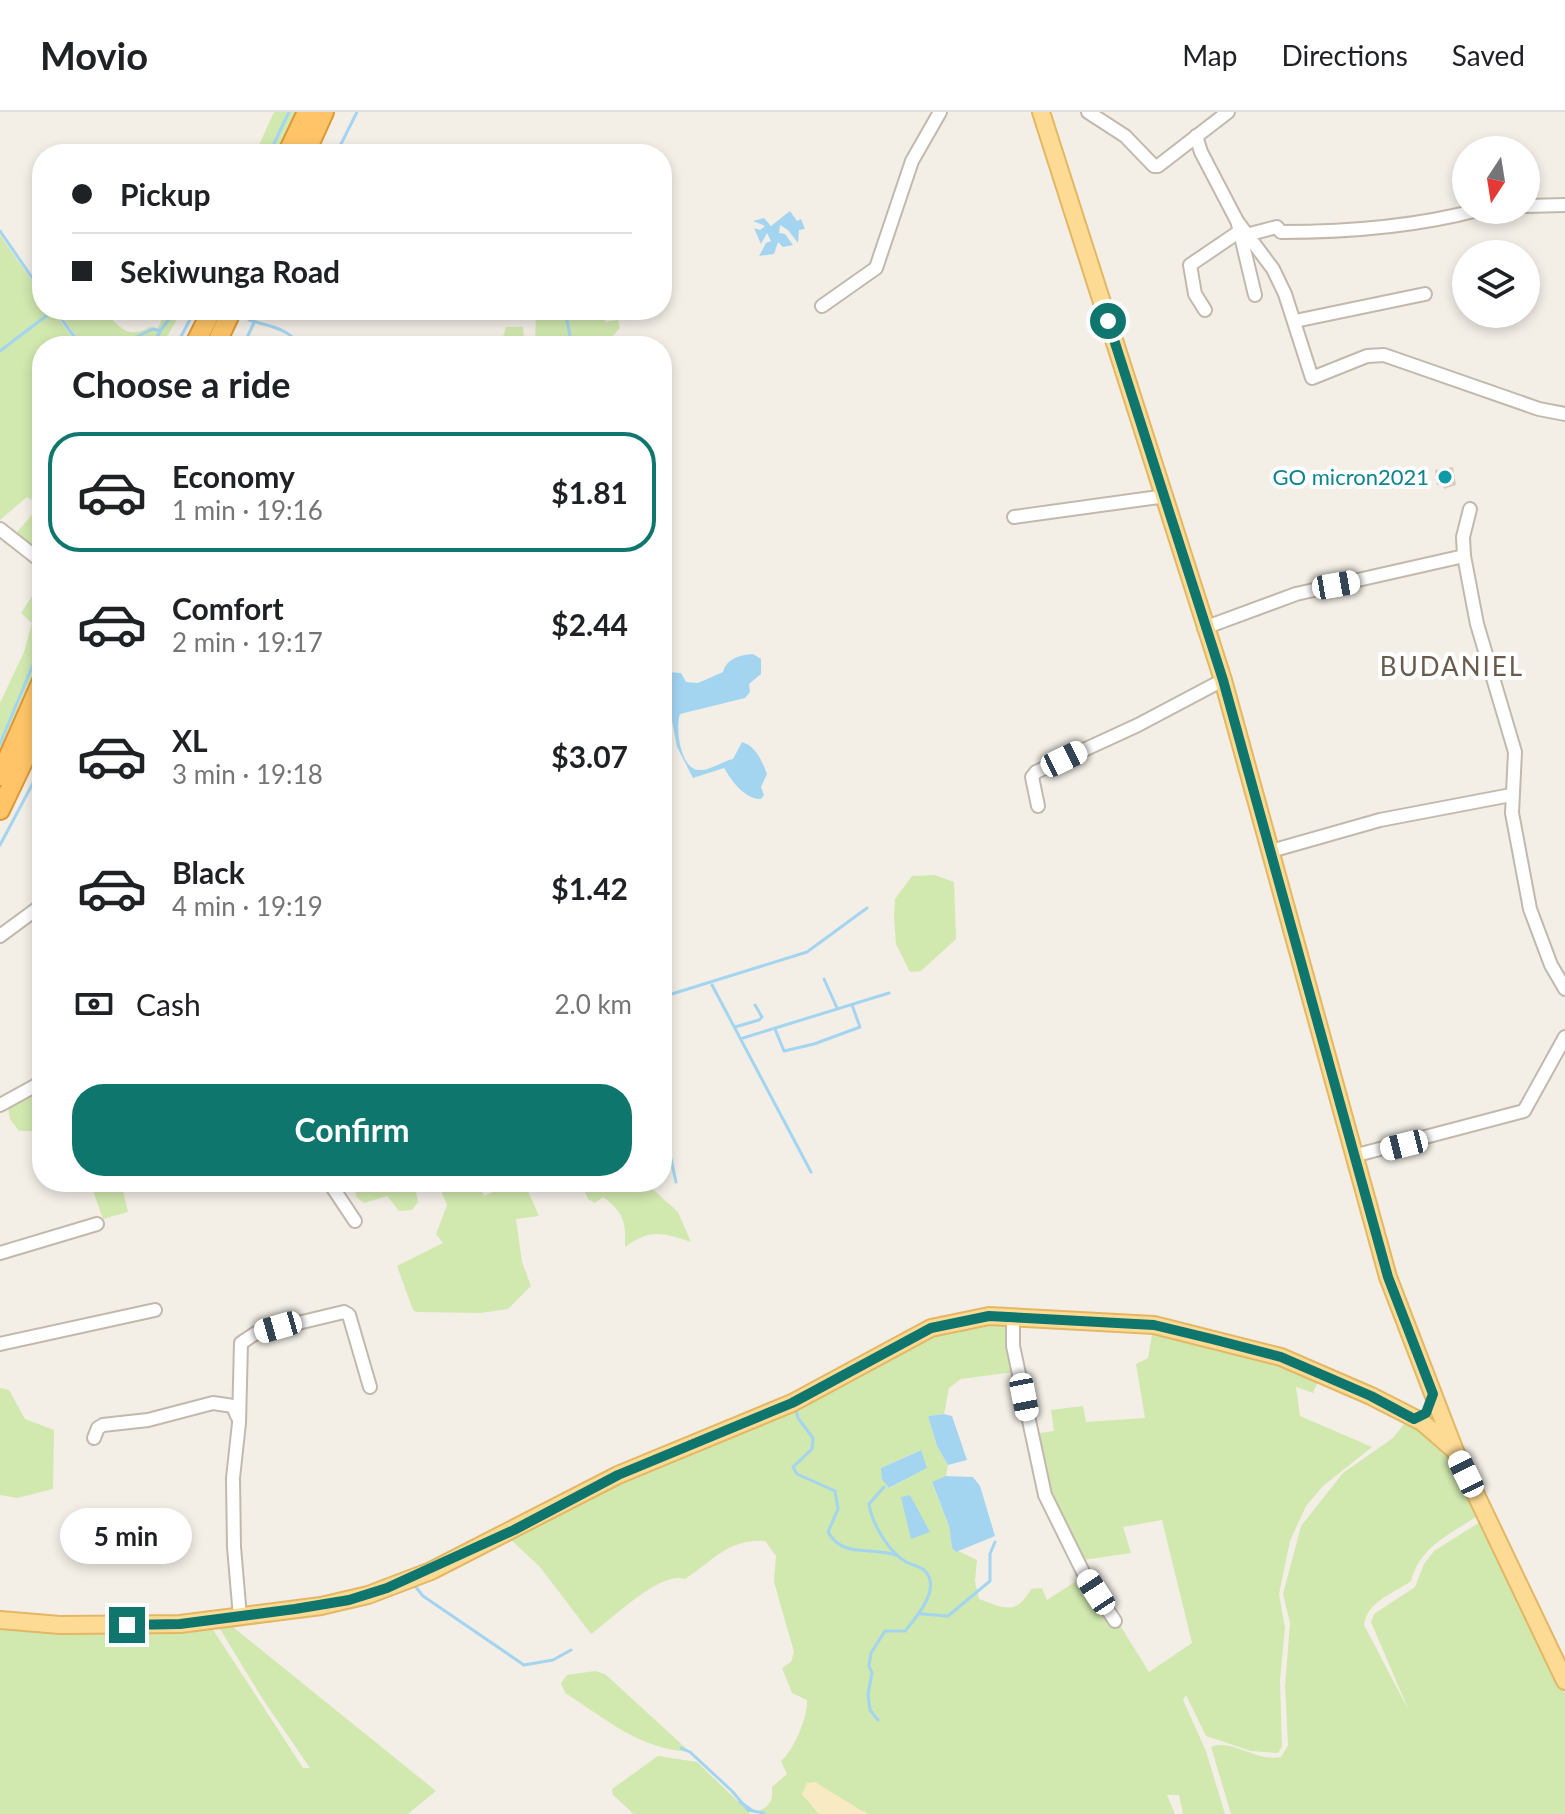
<!DOCTYPE html>
<meta charset="utf-8">
<style>
:root{--surface:#fff;--page:#f6f6f6;--text:#202124;--muted:#757577;--line:#e0e0e0;--accent:#0f766e}
body{margin:0;font-family:Lato,sans-serif;background:var(--page);color:var(--text);height:100vh;display:flex;flex-direction:column;font-size:30px;white-space:nowrap}
*{box-sizing:border-box;margin:0}
p{font-size:26px;color:var(--muted)}
.icon{flex:none;width:44px;height:44px;fill:none;stroke:currentColor;stroke-width:2;stroke-linecap:round;stroke-linejoin:round}
.map{position:relative;flex:1;overflow:hidden}
.details{position:absolute;left:32px;top:224px;width:640px;height:856px;display:flex;flex-direction:column;background:var(--surface);border-radius:32px;box-shadow:0 4px 12px #0003}
.details>*{flex:none}
.guide{position:absolute;left:32px;top:32px;width:640px;height:176px;border-radius:32px;box-shadow:0 4px 12px #0003;display:grid;align-content:center;height:176px;padding:0 40px;background:var(--surface)}
.needle{width:52px;rotate:192deg}
.tools{position:absolute;left:1452px;top:24px;display:grid;gap:16px}
.tools a{display:grid;place-items:center;width:88px;height:88px;border-radius:50%;background:var(--surface);box-shadow:0 4px 12px #0003;font-size:40px}
.end{position:absolute;width:36px;height:36px;margin:-18px;border:10px solid #0f766e;background:#fff;box-shadow:0 0 0 4px #fff}
.from{border-radius:50%}
.bubble{position:absolute;height:56px;border-radius:28px;background:var(--surface);box-shadow:0 4px 12px #0003;font-size:26px;font-weight:700;line-height:56px;text-align:center}
.car{position:absolute;width:24px;height:48px;margin:-24px -12px;border-radius:10px;box-shadow:0 0 6px 2px #0007;background:linear-gradient(#fff 24%,#345 0 40%,#fff 0 76%,#345 0 86%,#fff 0)}
.guide b{display:flex;align-items:center;gap:28px;height:76px;font-size:30px}
.guide b+b{border-top:2px solid var(--line)}
.guide i{width:20px;height:20px;background:var(--text)}
ul{padding:0;list-style:none}
li{display:flex;align-items:center;gap:24px;height:120px;margin:0 16px 12px;padding:0 24px;border:4px solid transparent;border-radius:32px}
li div{flex:1}
li b{display:block;font-size:30px}
li em{font-style:normal;font-weight:700}
li.on{border-color:var(--accent)}
li>.icon{width:72px;height:72px;stroke-width:1.5}
h2{padding:0 40px;font-size:36px;line-height:96px}
.pay{display:flex;align-items:center;gap:20px;height:88px;padding:0 40px;font-size:30px}
.pay p{margin-inline-start:auto}
.primary-button{display:flex;gap:16px;margin-top:auto;padding:16px 40px}
.primary-button a{flex:1;height:92px;border-radius:32px;background:var(--accent);color:#fff;font-size:32px;font-weight:700;line-height:92px;text-align:center}
header{display:flex;align-items:center;gap:48px;box-sizing:border-box;height:112px;padding:0 40px;background:var(--surface);border-bottom:2px solid var(--line)}
header strong{font-size:38px}
nav{display:flex;gap:44px;margin-inline-start:auto;font-size:28px}
.map>svg:first-child{display:block}
.green{fill:#d1e8af;fill-rule:evenodd}
.sand{fill:#f8eac2}
.water{fill:#a3d5f1}
.lines{fill:none;stroke-linecap:round;stroke-linejoin:round}
.stream{stroke:#a3d5f1;stroke-width:3}
.building{fill:#d8cdbf}
.minor-casing{stroke:#c2b9ac;stroke-width:16}
.major-casing{stroke:#e4b764;stroke-width:20}
.highway-casing{stroke:#de9736;stroke-width:22}
.minor{stroke:#fff;stroke-width:12}
.major{stroke:#fedb95;stroke-width:16}
.highway{stroke:#fec467;stroke-width:18}
.route{stroke:#0f766e;stroke-width:10}
.culture-dot{fill:#0f9aa8;stroke:#fff;stroke-width:3}
.labels{text-anchor:middle;stroke-width:8;stroke-linejoin:round;paint-order:stroke}
.culture-label{font-size:22px;fill:#0d838f;stroke:#fff;text-anchor:end}
.quarter-label{font-size:26px;letter-spacing:2px;fill:#695c4d;stroke:#fff}
</style>
<header>
<strong>Movio</strong>
<nav><a>Map</a><a>Directions</a><a>Saved</a></nav>
</header>
<div class="map">
<svg width="1565" height="1702" viewBox="0 0 1565 1702">
<rect width="100%" height="100%" fill="#f3efe7"/>
<g class="green">
<path d="M274,0h22l-19,42h-22z"/>
<path d="M0,123l42,60v15h10l27,36h-37v212l-28,-22 26,-31 -13,-8 -27,23z"/>
<path d="M58,198c11,0 30,-4 40,0 21,9 24,33 52,17l8,1 8,-18h17l-22,36h-78z"/>
<path d="M536,198h52l2,10 3,-10h13l-1,12 13,-2 2,8 -9,10 1,8h-106l-4,-6 4,-13h17l1,11 7,7 4,-1z"/>
<path d="M42,469v85l-42,94v-57l24,-51 8,-29 -11,-10z"/>
<path d="M935,763l19,7 2,57 -35,32 -11,1 -14,-28 -2,-27 1,-18 17,-23z"/>
<path d="M42,973v50l-4,-4h-19l-9,-12 -2,-13z"/>
<path d="M90,1070h31l7,30 -25,7z"/>
<path d="M354,1070h60l4,20 -6,8 -13,1 -12,-15 -23,7 -8,-6z"/>
<path d="M475,1070h20l1,6 -14,3 2,5 31,-14h9l15,34 -23,3 6,43 9,24 -23,23 -27,4 -64,-1 -4,-2 -16,-44 46,-23 -7,-9 11,-29 -5,-12 3,-7 19,4z"/>
<path d="M581,1070h64l33,30 13,30c-30,-10 -41,-13 -66,5 1,-24 -1,-35 -22,-50l-8,6 -7,-4z"/>
<path d="M1007,1207l7,53 -53,7 -12,9 -5,26 -16,2 9,30 11,19 -2,11 -14,7 17,43 3,22 25,12 -2,21 4,18c25,9 37,17 52,-10l11,-1 5,12 34,-22 37,44 31,50 43,-29 -30,-123 -39,7 8,26 -48,7 -32,-60 -16,-66 19,-3 -3,-21 32,-4 3,16 59,-4 -9,-54 12,-6 5,-29 129,32 37,18 -6,14 -17,-6 4,29 72,31 -49,39 -17,20 -16,35 -11,53 6,34 -5,52 2,67 -4,6 -27,-2 -45,-15 -20,-41 -3,5 23,51 19,63h-42l-4,-19h-12l8,19h-308l-3,-3 -62,-17 17,20h-58l-4,-2c13,-6 16,-10 15,-25l15,-13 -6,-13c13,-11 27,-45 26,-61l-15,-7 -10,-25 9,-6 3,-10 -20,-70 2,-26 -11,-15c-38,-2 -50,19 -80,38 -26,-8 -72,40 -94,55l-51,-67 -30,-28 97,-52 320,-152zM920,1338l7,18 -37,20 -9,-20z"/>
<path d="M0,1276l9,2 16,29 29,11 -1,59 -36,9 -17,-3z"/>
<path d="M1407,1308l44,32 30,62c-29,19 -61,32 -70,67 -16,12 -44,20 -47,44l45,86 -38,-89 3,-8 41,-27 9,-23 10,-13 49,-31 82,173v121h-334l-20,-67c20,-9 45,15 70,10l7,-12 -3,-59 5,-63 -7,-29 18,-68 42,-53 50,-35z"/>
<path d="M228,1511l208,168 -28,23h-408v-187l212,1 91,140h7l-48,-70 -45,-74z"/>
<path d="M595,1559l10,3 85,78c-53,-4 -82,-32 -125,-59l-4,-10 6,-8z"/>
<path d="M658,1644l39,6 54,52h-117l-21,-19 -1,-6z"/>
</g>
<path class="sand" d="M815,1670l52,32h-48l-17,-20 5,-11z"/>
<g class="water">
<path d="M790,99l7,10 4,-2 4,10 -6,1 -1,13 -10,-13 -8,-5 -1,8 6,1 8,11 -10,2 -5,-5 -4,12 -15,2 7,-13 5,-2 -4,-8 -6,11 -7,-16 6,2 5,-4 -12,-5 11,-3 7,8z"/>
<path d="M753,542l8,5v15l-12,10 1,8 -5,6 -65,16c-5,13 0,58 21,56 10,0 22,-9 32,-11l9,-17c14,4 20,19 25,32l-6,13 3,8 -3,4c-17,0 -29,-18 -37,-31l-31,10 -16,-31 -7,-37 -8,2v-45l7,5 12,1 5,9 12,1 25,-11c4,-14 17,-17 30,-18z"/>
<path d="M944,1302l8,2 15,44 -19,5 -11,-19 -9,-30z"/>
<path d="M921,1338l6,18 -38,20 -7,-9 -1,-11z"/>
<path d="M946,1364l27,1 7,9 15,50 -39,16 -4,-4 -3,-22 -17,-44z"/>
<path d="M910,1383l20,37 -19,7 -10,-42z"/>
</g>
<g class="lines">
<g class="stream">
<path d="M269,42l20,-42"/>
<path d="M336,42l21,-42"/>
<path d="M0,119l42,61"/>
<path d="M55,198l26,36"/>
<path d="M565,198l7,36"/>
<path d="M249,208c18,6 39,7 51,26"/>
<path d="M90,234l25,-6 17,-1 21,-10 7,2 16,-21"/>
<path d="M153,234l7,-15"/>
<path d="M176,234l19,-36"/>
<path d="M243,234l17,-36"/>
<path d="M0,239l54,-41"/>
<path d="M37,497l5,2"/>
<path d="M662,522l6,15"/>
<path d="M0,632l42,-101"/>
<path d="M0,733l42,-79"/>
<path d="M824,867l13,29"/>
<path d="M712,873l99,187"/>
<path d="M662,885l145,-45 60,-44"/>
<path d="M735,915l24,-7 3,-3 -7,-12"/>
<path d="M775,917l9,22 30,-7 46,-17 -8,-22"/>
<path d="M743,926l146,-45"/>
<path d="M662,954l8,15 -8,9"/>
<path d="M662,1007l14,63"/>
<path d="M961,1219l16,-5"/>
<path d="M795,1294l3,12 15,20 -1,11 -19,18 4,7 38,17 3,18 -10,23c16,28 45,13 70,24"/>
<path d="M415,1474l8,10 101,69 29,-5 18,-10"/>
<path d="M921,1502l27,2 42,-35v-27l5,-12"/>
<path d="M878,1608l-8,-10 -2,-16 4,-21 -3,-7 2,-13 14,-22h20c11,-13 38,-44 19,-61 -5,-4 -12,-5 -18,-8 -17,-10 -34,-38 -37,-58l15,-17"/>
<path d="M681,1636l9,4 42,39 16,19 16,3"/>
<path d="M740,1690l13,9"/>
</g>
</g>
<path class="building" d="M1453,355l3,18 -12,4 -1,-5 -6,1 -2,-15z"/>
<g class="lines">
<defs>
<g id="minor">
<path d="M1088,0l37,24 29,30h4l70,-54"/>
<path d="M1196,24l5,16 36,69 36,48 12,25 27,84 55,-22 17,-1 155,54 26,5"/>
<path d="M1526,94l39,-1"/>
<path d="M1238,112l17,71"/>
<path d="M1250,122l27,-7 4,5c66,0 133,-5 197,-22"/>
<path d="M822,194l54,-38 36,-107 28,-49"/>
<path d="M1205,198l-10,-16 -5,-29 50,-34"/>
<path d="M1295,209l130,-27"/>
<path d="M1014,405l152,-21"/>
<path d="M0,417l42,33"/>
<path d="M1464,444l13,68 38,128 -3,61 18,96 21,56 14,24"/>
<path d="M1204,516l92,-34 168,-38 -1,-19 7,-28"/>
<path d="M1038,694l-6,-29 4,-5 102,-47 85,-45"/>
<path d="M1271,739l109,-31 131,-25"/>
<path d="M0,824l42,-31"/>
<path d="M0,993l42,-23"/>
<path d="M1357,1043l167,-44 41,-74"/>
<path d="M329,1070l26,39"/>
<path d="M0,1141l97,-29"/>
<path d="M1013,1205v29l32,149 38,77 32,49"/>
<path d="M0,1232l155,-34"/>
<path d="M94,1326l4,-10 5,-3 45,-5 65,-17 20,3 4,10"/>
<path d="M240,1505l-6,-70 -1,-69 6,-55 2,-80 15,-10 88,-21 5,3 21,72"/>
</g>
<g id="major">
<path d="M1041,0l182,568 165,597 67,174 110,230"/>
<path d="M0,1508l60,5 120,-1 141,-18 47,-11 63,-24 187,-96 174,-72 139,-75 58,-12 165,9 127,32 90,39 51,26 31,27"/>
</g>
<g id="highway">
<path d="M287,42l20,-42"/>
<path d="M305,42l19,-42"/>
<path d="M194,234l18,-36"/>
<path d="M215,234l17,-36"/>
<path d="M0,664l42,-95"/>
<path d="M0,698l42,-88"/>
</g>
</defs>
<use href="#minor" class="minor-casing"/>
<use href="#major" class="major-casing"/>
<use href="#highway" class="highway-casing"/>
<use href="#minor" class="minor"/>
<use href="#major" class="major"/>
<use href="#highway" class="highway"/>
</g>
<g class="lines">
<path class="route" d="M127,1513l53,-1 115,-15 54,-9 38,-12 127,-58 104,-55 174,-72 139,-75 58,-12 165,9 58,14 69,18 90,39 43,23 12,-6 7,-19 -45,-117 -165,-597 -115,-359"/>
</g>
<circle class="culture-dot" cx="1445" cy="365" r="8"/>
<g class="labels">
<g class="culture-label">
<text x="1429" y="373">GO micron2021</text>
</g>
<g class="quarter-label">
<text x="1452" y="564">BUDANIEL</text>
</g>
</g>
</svg>
<div class="tools">
<a><svg class="needle" viewBox="-14 -14 28 28"><path d="M0-13l5 13h-10z" fill="#e53935"/><path d="M0 13l5-13h-10z" fill="#757577"/></svg></a>
<a><svg class="icon" aria-label="layers" viewBox="0 0 24 24"><path d="M12 4l9 5-9 5-9-5zM3 14l9 5 9-5"/></svg></a>
</div>
<i class="end from" style="left:1108px;top:209px"></i>
<i class="end" style="left:127px;top:1513px"></i>
<div class="bubble" style="left:60px;top:1396px;width:132px">5 min</div>
<i class="car" style="left:1336px;top:473px;rotate:80deg"></i>
<i class="car" style="left:1064px;top:647px;rotate:64deg"></i>
<i class="car" style="left:1404px;top:1033px;rotate:256deg"></i>
<i class="car" style="left:278px;top:1215px;rotate:254deg"></i>
<i class="car" style="left:1024px;top:1285px;rotate:169deg"></i>
<i class="car" style="left:1466px;top:1362px;rotate:334deg"></i>
<i class="car" style="left:1096px;top:1480px;rotate:327deg"></i>
<div class="guide">
<b><i class="from"></i>Pickup</b>
<b><i></i>Sekiwunga Road</b>
</div>
<section class="details">
<h2>Choose a ride</h2>
<ul>
<li class="on"><svg class="icon" aria-label="car" viewBox="0 0 24 24"><path d="M5 17H2v-5l4-1 3-4h7l3 4 3 1v5h-3M9 17h6M6 11h13"/><circle cx="7" cy="17" r="2"/><circle cx="17" cy="17" r="2"/></svg><div><b>Economy</b><p>1 min · 19:16</p></div><em>$1.81</em></li>
<li><svg class="icon" aria-label="car" viewBox="0 0 24 24"><path d="M5 17H2v-5l4-1 3-4h7l3 4 3 1v5h-3M9 17h6M6 11h13"/><circle cx="7" cy="17" r="2"/><circle cx="17" cy="17" r="2"/></svg><div><b>Comfort</b><p>2 min · 19:17</p></div><em>$2.44</em></li>
<li><svg class="icon" aria-label="car" viewBox="0 0 24 24"><path d="M5 17H2v-5l4-1 3-4h7l3 4 3 1v5h-3M9 17h6M6 11h13"/><circle cx="7" cy="17" r="2"/><circle cx="17" cy="17" r="2"/></svg><div><b>XL</b><p>3 min · 19:18</p></div><em>$3.07</em></li>
<li><svg class="icon" aria-label="car" viewBox="0 0 24 24"><path d="M5 17H2v-5l4-1 3-4h7l3 4 3 1v5h-3M9 17h6M6 11h13"/><circle cx="7" cy="17" r="2"/><circle cx="17" cy="17" r="2"/></svg><div><b>Black</b><p>4 min · 19:19</p></div><em>$1.42</em></li>
</ul>
<div class="pay"><svg class="icon" aria-label="cash" viewBox="0 0 24 24"><path d="M3 7h18v10H3z"/><circle cx="12" cy="12" r="2"/></svg>Cash<p>2.0 km</p></div>
<div class="primary-button"><a>Confirm</a></div>
</section>
</div>
